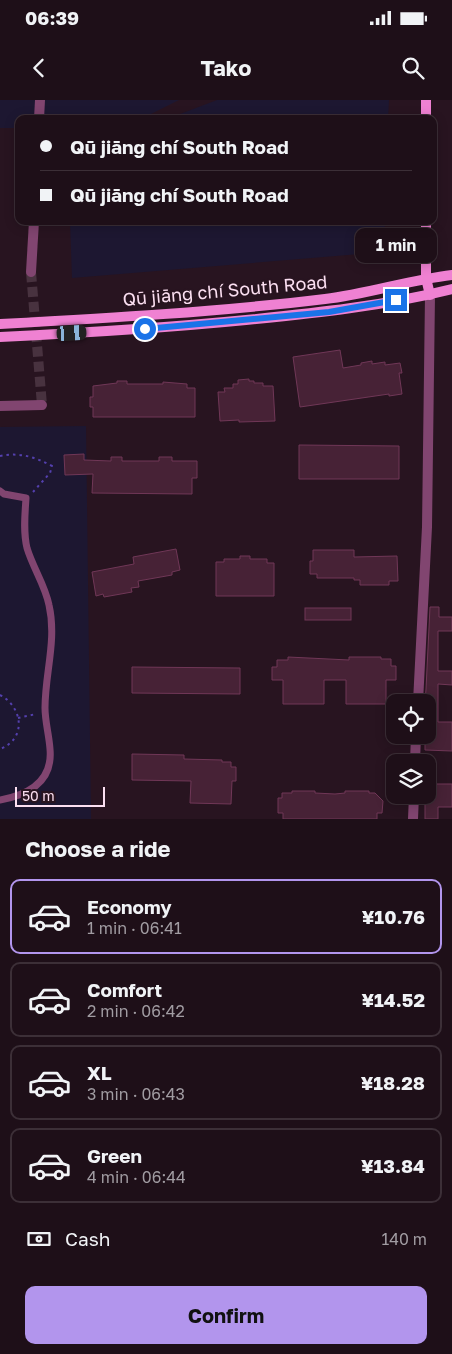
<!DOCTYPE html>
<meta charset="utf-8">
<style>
:root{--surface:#1e0f18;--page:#261821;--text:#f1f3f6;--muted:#a19ca2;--line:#3c2f37;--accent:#b295ed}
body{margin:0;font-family:"Golos Text",sans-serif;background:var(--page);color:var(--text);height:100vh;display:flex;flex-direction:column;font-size:19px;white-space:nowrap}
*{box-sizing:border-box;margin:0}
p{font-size:16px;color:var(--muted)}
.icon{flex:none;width:28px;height:28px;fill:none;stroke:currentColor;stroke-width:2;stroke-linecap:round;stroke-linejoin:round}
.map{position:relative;height:719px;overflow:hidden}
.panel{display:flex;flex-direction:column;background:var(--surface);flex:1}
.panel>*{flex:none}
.hud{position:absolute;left:15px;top:15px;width:422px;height:110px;border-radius:10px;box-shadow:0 2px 12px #0003,0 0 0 1px var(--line);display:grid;align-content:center;height:110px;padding:0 25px;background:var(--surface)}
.fabs{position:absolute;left:386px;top:594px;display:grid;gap:10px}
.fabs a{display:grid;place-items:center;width:50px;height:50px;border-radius:10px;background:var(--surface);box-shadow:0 2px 12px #0003,0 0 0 1px var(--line);font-size:25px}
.scale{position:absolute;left:15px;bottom:12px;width:90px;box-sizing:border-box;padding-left:5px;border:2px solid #fbdff1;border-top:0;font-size:14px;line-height:18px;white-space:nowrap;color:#fbdff1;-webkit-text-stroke:4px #281420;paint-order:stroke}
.end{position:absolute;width:22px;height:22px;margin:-11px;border:6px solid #1a73e8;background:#fff;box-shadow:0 0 0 2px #fff}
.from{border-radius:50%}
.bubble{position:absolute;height:35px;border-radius:10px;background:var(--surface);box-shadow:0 2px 12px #0003,0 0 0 1px var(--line);font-size:16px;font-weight:700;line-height:35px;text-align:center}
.car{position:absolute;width:15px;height:30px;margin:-15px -8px;border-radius:6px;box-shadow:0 0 4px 1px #0007;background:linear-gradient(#222 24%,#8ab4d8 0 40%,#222 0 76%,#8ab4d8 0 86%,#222 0)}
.hud b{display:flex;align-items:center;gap:18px;height:48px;font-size:19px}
.hud b+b{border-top:1px solid var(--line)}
.hud i{width:12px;height:12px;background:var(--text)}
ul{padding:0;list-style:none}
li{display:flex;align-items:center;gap:15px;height:75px;margin:0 10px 8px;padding:0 15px;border:2px solid var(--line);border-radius:10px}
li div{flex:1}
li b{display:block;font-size:19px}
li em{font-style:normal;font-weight:700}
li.current{border-color:var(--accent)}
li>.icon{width:45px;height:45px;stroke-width:1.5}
h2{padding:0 25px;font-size:22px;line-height:60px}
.pay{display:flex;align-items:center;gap:12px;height:55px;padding:0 25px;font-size:19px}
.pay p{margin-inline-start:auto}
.primary-button{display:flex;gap:10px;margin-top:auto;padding:10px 25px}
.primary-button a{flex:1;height:58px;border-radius:10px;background:var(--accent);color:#111;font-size:20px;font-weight:700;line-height:58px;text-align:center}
.status{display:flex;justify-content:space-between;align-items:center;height:35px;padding:0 25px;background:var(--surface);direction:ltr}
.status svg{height:14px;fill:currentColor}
header{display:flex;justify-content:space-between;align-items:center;height:65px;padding:0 25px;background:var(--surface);font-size:22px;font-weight:700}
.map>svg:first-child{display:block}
.green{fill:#1d1731}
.building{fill:#472236;stroke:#703757}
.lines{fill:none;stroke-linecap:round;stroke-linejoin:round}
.street-tunnel{stroke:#48323f;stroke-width:10;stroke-dasharray:10 5;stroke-linecap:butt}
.path{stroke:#5440ae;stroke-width:2;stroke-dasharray:2.5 4;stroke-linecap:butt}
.lane{stroke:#814570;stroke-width:7}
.street{stroke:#814570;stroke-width:10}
.secondary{stroke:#ef81d2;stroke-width:10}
.route{stroke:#1a73e8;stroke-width:6}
.labels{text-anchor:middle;stroke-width:4;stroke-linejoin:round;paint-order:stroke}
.street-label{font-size:18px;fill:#fbdff1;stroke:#281420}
</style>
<div class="status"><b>06:39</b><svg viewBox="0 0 49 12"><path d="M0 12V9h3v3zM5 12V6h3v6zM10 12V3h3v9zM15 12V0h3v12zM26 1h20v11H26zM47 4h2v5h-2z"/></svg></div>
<header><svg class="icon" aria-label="back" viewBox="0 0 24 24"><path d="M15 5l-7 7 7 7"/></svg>Tako<svg class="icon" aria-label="search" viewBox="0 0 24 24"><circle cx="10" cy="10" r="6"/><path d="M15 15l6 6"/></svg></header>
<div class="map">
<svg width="452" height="719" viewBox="0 0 452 719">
<rect width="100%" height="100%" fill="#281420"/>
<g class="green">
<path d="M0,0h179l-38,19h-122v9h-19z"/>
<path d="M217,0h172l-1,19h-221z"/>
<path d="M70,121h315l-1,31 -312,26z"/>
<path d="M86,326l5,393h-91v-392z"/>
</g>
<g class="building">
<path d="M340,250l3,18 18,-3v-2l11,-2v3l13,-2v3l15,-2 2,10h-3l3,21 -13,2v-2l-89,13 -7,-50z"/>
<path d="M249,279v2h5v2h9v3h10l2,35 -36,1v-2l-19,1 -2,-29h7l-1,-4h9v-4h5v-4z"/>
<path d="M117,281h10v3h36v-2l24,2v4h8v29h-102v-10h-3v-10h3v-11l24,-3z"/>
<path d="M299,345l100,1v33h-100z"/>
<path d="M84,354v6l27,1v-4h11v4h37v-4h13v4h25v17h-5v16l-100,-1 1,-19 -28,1 -1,-20z"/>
<path d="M176,449l4,21 -8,2v3l-34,6 1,6 -8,1 1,4 -28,5 -1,-3 -7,2 -4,-24 42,-8 -1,-7z"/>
<path d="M313,450h41v7l43,-1 1,25h-9v4h-29v-5h-6v-2h-37v-4h-7v-13h3z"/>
<path d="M240,456h10v3h17v4h7v33h-58v-34h8v-3h16z"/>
<path d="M430,507h9v10h13v14h-14v40h14v14l-14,-1v38h14v29l-27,-1v-15h3v-33h-3l1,-13z"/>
<rect x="305" y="508" width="46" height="12"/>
<path d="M288,557l61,3v-3h32v2h10v7h5v14h-10v24h-40v-24h-22v24h-41v-24h-11v-13h5v-7h11z"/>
<path d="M132,567l108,1v26l-108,-1z"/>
<path d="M132,654l52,1v4l38,1v2h9v5h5v14h-4l-1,23 -41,-1 1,-22 -59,-1z"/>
<path d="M428,684h24v23h-14v12h-13v-24h3z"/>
<path d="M292,691h23v2l20,1 10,-1v-2h24v2h6l8,8 -1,12h-5v6h-94v-6h-5v-15h4v-5h10z"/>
</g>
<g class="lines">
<path class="street-tunnel" d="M31,172l11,133"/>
<g class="path">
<path d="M0,356c20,-4 35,1 52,10l-2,7 -17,19"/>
<path d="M0,595c23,12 27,44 0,54"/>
<path d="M18,618l18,-4"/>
</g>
<path class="lane" d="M0,391l4,3 22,4c-1,16 -3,34 1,50 6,20 18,37 22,57 8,35 -4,68 -4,103 0,13 4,27 5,41 3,33 -22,46 -50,51"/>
<g class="street">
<path d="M39,19l1,-19"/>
<path d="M31,172l3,-51"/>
<path d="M0,306l42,-1"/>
<path d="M418,602l9,-175 3,-232"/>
<path d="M415,662l1,-27"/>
<path d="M413,719l1,-24"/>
</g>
<g class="secondary">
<path d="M426,19v-19"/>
<path d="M426,121v57l4,17"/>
<path d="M0,224c109,-6 217,-12 325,-25 43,-5 84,-19 127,-24"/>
<path d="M0,237c82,-4 164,-9 246,-17 69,-7 138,-14 206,-31"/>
</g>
</g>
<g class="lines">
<path class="route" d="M145,229l184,-17 67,-12"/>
</g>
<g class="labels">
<g class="street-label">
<text transform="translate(225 191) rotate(-5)" y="6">Qū jiāng chí South Road</text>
</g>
</g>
</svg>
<div class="fabs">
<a><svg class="icon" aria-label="locate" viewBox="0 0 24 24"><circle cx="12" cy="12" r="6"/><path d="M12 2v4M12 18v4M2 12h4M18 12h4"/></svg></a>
<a><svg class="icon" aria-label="layers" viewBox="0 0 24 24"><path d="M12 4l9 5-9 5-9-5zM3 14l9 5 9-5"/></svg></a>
</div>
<div class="scale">50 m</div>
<i class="end from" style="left:145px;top:229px"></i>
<i class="end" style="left:396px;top:200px"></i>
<div class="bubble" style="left:355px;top:128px;width:82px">1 min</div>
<i class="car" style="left:72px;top:233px;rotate:87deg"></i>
<div class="hud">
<b><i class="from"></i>Qū jiāng chí South Road</b>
<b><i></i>Qū jiāng chí South Road</b>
</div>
</div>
<section class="panel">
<h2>Choose a ride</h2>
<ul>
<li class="current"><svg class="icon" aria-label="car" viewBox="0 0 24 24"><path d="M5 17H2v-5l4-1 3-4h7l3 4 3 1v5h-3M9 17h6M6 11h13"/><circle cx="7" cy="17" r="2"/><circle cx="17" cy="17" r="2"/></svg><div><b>Economy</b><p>1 min · 06:41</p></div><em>¥10.76</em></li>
<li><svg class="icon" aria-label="car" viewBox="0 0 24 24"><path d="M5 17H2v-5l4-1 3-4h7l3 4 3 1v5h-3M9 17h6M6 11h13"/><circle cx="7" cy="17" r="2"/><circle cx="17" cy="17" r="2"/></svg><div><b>Comfort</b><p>2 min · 06:42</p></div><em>¥14.52</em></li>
<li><svg class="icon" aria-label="car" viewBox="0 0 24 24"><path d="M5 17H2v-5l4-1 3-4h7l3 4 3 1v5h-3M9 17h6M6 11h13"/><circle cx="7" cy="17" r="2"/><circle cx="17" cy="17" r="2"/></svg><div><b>XL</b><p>3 min · 06:43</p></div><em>¥18.28</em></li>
<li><svg class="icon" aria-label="car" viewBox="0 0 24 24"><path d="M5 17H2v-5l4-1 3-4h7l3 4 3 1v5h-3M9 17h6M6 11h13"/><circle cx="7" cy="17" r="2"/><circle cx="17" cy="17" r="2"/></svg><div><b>Green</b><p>4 min · 06:44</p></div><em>¥13.84</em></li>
</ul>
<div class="pay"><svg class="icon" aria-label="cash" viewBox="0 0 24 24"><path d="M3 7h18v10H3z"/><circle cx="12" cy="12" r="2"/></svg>Cash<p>140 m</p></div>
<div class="primary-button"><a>Confirm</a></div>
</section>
